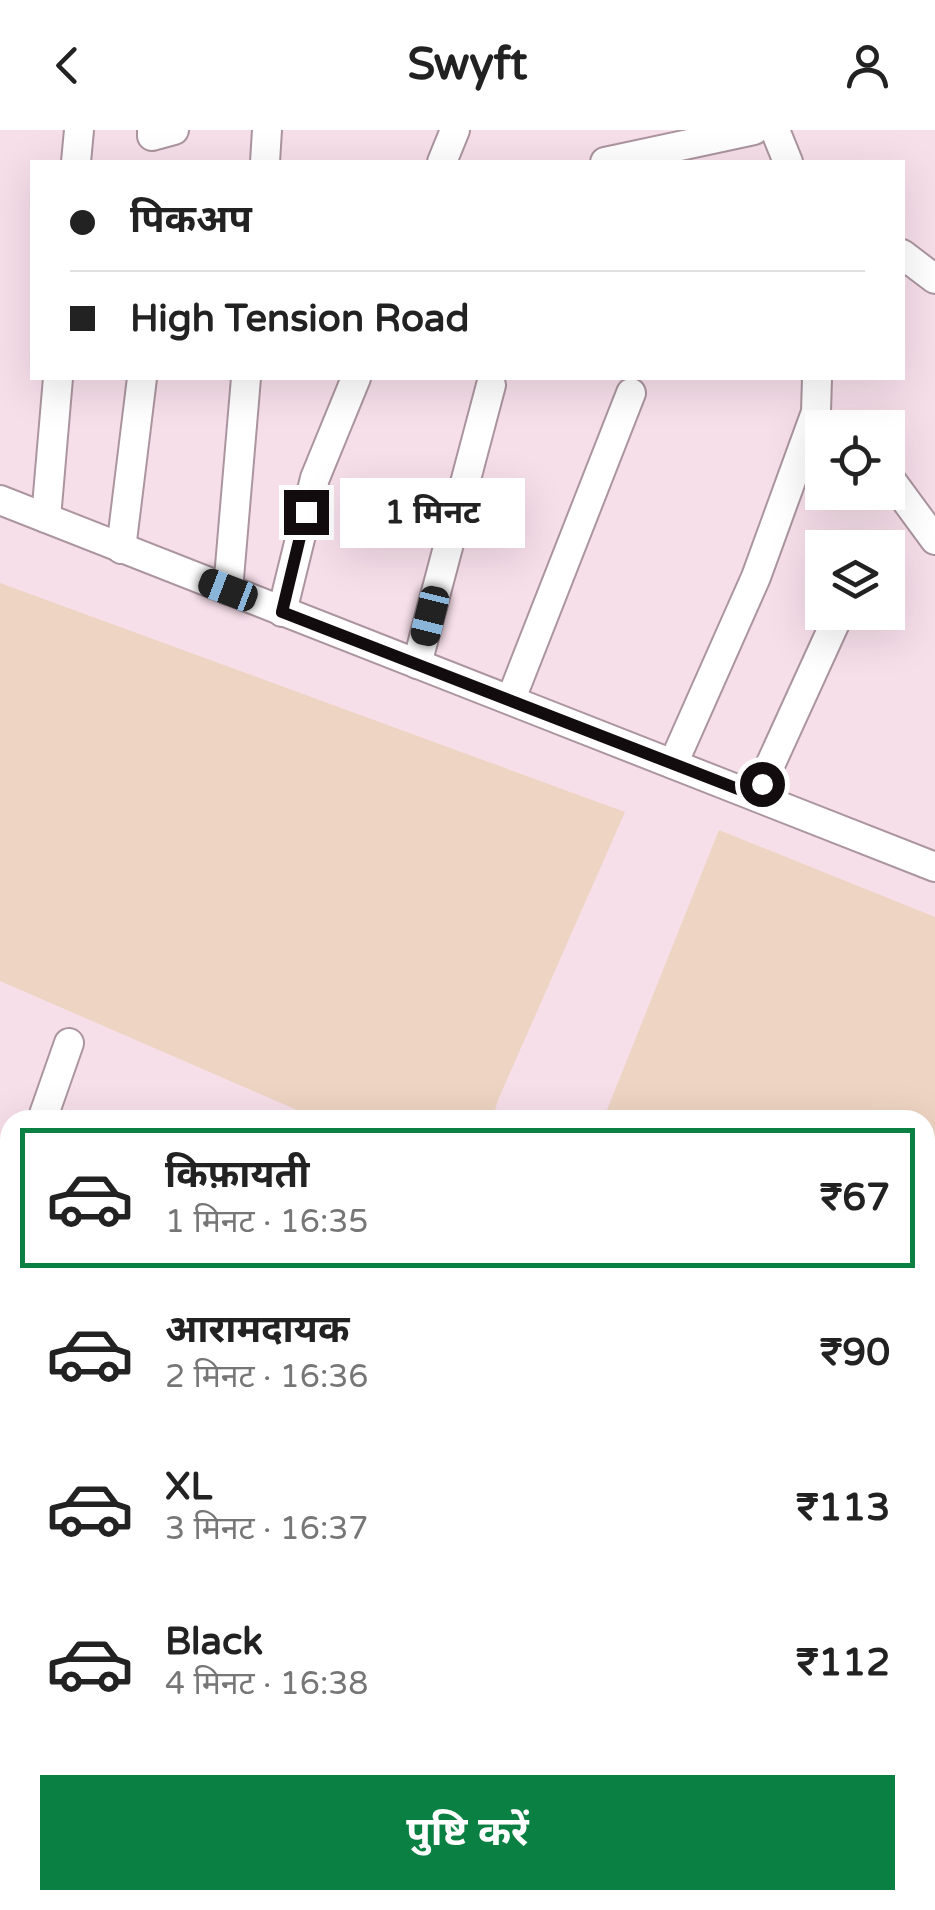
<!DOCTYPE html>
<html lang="hi">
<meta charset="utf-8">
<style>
:root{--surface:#fff;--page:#f2f2f2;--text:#222;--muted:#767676;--line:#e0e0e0;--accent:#0b8043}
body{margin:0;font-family:"Varela Round","Noto Sans Devanagari",sans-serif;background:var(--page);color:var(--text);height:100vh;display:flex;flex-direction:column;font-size:38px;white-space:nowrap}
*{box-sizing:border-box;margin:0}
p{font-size:32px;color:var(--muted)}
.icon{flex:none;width:55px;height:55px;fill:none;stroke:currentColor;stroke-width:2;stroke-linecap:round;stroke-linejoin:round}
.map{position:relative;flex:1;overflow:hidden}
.sheet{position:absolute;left:0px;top:980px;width:935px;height:800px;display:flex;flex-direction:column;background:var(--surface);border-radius:30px 30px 0 0;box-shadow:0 10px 40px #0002}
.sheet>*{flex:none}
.guide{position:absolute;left:30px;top:30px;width:875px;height:220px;border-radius:0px;box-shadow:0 10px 40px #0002;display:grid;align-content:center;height:220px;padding:0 40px;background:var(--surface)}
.buttons{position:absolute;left:805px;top:280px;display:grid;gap:20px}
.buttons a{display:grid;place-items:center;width:100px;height:100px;border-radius:0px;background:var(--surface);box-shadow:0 10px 40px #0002;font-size:50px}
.end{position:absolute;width:45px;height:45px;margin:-22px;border:12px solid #130c0f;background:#fff;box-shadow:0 0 0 5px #fff}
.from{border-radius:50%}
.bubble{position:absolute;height:70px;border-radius:0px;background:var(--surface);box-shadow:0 10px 40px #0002;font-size:32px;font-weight:700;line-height:70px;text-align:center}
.car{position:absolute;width:30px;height:60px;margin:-30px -15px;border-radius:12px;box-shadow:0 0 8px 2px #0007;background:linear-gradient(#222 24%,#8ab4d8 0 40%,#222 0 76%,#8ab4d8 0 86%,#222 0)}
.guide b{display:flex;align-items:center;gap:35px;height:95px;font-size:38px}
.guide b+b{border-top:2px solid var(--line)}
.guide i{width:25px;height:25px;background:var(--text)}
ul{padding:18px 0 0;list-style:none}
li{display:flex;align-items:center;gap:30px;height:140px;margin:0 20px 15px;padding:0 20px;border:5px solid transparent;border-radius:0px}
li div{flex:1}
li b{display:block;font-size:38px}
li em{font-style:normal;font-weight:700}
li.selected{border-color:var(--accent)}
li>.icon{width:90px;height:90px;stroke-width:1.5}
.primary-button{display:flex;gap:20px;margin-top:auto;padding:20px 40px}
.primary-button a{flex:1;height:115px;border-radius:0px;background:var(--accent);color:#fff;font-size:40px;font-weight:700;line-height:115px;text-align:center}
header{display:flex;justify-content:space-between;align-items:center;height:130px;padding:0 40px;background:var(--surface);font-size:45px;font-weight:700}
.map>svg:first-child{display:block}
.green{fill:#eed4c2}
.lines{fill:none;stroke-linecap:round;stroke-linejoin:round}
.minor-casing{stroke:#ab959f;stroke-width:32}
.tertiary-casing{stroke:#ab959f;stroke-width:40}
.minor{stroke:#fff;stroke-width:28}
.tertiary{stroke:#fff;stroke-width:35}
.route{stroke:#130c0f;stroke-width:12}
</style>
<header><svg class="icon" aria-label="back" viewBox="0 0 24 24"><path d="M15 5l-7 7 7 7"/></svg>Swyft<svg class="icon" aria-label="person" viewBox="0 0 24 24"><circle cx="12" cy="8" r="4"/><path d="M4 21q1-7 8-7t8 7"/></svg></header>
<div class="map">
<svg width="935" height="1780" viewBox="0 0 935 1780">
<rect width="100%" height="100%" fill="#f7dfea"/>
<g class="green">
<path d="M0,453l625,229 -127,288 -6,20h-172l-320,-139z"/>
<path d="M719,700l216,87v503l-5,11 -5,-3v-308h-322z"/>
</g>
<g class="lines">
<defs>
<g id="minor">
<path d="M152,0v6l22,-6"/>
<path d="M775,0l13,32"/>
<path d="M76,32l3,-32"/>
<path d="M265,32l2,-32"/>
<path d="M442,32l13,-32"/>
<path d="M605,32l149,-32"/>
<path d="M902,124l33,25"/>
<path d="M888,346l47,64"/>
<path d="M0,370l935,367"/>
<path d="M46,388l12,-140"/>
<path d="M121,419l21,-171"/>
<path d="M228,460l18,-212"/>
<path d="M282,482l33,-134 41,-100"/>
<path d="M417,534l74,-279"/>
<path d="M511,569l120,-306"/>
<path d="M673,634l83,-187 60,-165 1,-34"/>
<path d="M756,666l84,-184"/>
<path d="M42,990l27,-77"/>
<path d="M0,1047l10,5"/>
<path d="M0,1108l10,-29"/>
<path d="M0,1463l10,8"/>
<path d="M387,1770l11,10"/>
<path d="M678,1770l14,10"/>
<path d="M0,1777l4,3"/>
<path d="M714,1780l4,-10"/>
</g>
<g id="tertiary">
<path d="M925,1477l10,-22"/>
<path d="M796,1780l4,-10"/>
</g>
</defs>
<use href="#minor" class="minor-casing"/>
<use href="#tertiary" class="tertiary-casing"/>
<use href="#minor" class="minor"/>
<use href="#tertiary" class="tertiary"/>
</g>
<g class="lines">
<path class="route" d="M306,382l-24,100 474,184 6,-12"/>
</g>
</svg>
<div class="buttons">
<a><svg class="icon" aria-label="locate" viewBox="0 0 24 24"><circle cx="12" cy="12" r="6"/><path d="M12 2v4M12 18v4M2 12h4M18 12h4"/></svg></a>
<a><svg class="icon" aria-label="layers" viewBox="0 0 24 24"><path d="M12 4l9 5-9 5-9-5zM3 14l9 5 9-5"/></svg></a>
</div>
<i class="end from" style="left:762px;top:654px"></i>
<i class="end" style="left:306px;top:382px"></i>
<div class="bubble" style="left:340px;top:348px;width:185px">1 मिनट</div>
<i class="car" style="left:228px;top:460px;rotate:291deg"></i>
<i class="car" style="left:430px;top:486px;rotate:194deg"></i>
<div class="guide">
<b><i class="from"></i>पिकअप</b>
<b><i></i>High Tension Road</b>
</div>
<section class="sheet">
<ul>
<li class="selected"><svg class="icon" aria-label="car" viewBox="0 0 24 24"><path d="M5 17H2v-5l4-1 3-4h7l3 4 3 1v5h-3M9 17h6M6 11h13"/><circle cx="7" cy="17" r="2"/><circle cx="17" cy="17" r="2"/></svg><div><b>किफ़ायती</b><p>1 मिनट · 16:35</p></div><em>₹67</em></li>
<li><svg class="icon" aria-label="car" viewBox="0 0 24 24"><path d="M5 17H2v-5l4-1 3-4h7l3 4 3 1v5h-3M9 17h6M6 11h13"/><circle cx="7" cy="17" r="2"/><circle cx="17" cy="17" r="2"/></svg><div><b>आरामदायक</b><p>2 मिनट · 16:36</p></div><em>₹90</em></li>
<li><svg class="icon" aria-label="car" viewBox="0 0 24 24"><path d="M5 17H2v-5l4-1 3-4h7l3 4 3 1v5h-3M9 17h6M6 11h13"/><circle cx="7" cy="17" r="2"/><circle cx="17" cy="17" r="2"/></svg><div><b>XL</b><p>3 मिनट · 16:37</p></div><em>₹113</em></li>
<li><svg class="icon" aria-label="car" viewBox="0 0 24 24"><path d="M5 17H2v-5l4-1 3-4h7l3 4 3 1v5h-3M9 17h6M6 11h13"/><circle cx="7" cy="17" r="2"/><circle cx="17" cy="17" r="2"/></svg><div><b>Black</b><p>4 मिनट · 16:38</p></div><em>₹112</em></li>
</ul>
<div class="primary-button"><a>पुष्टि करें</a></div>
</section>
</div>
